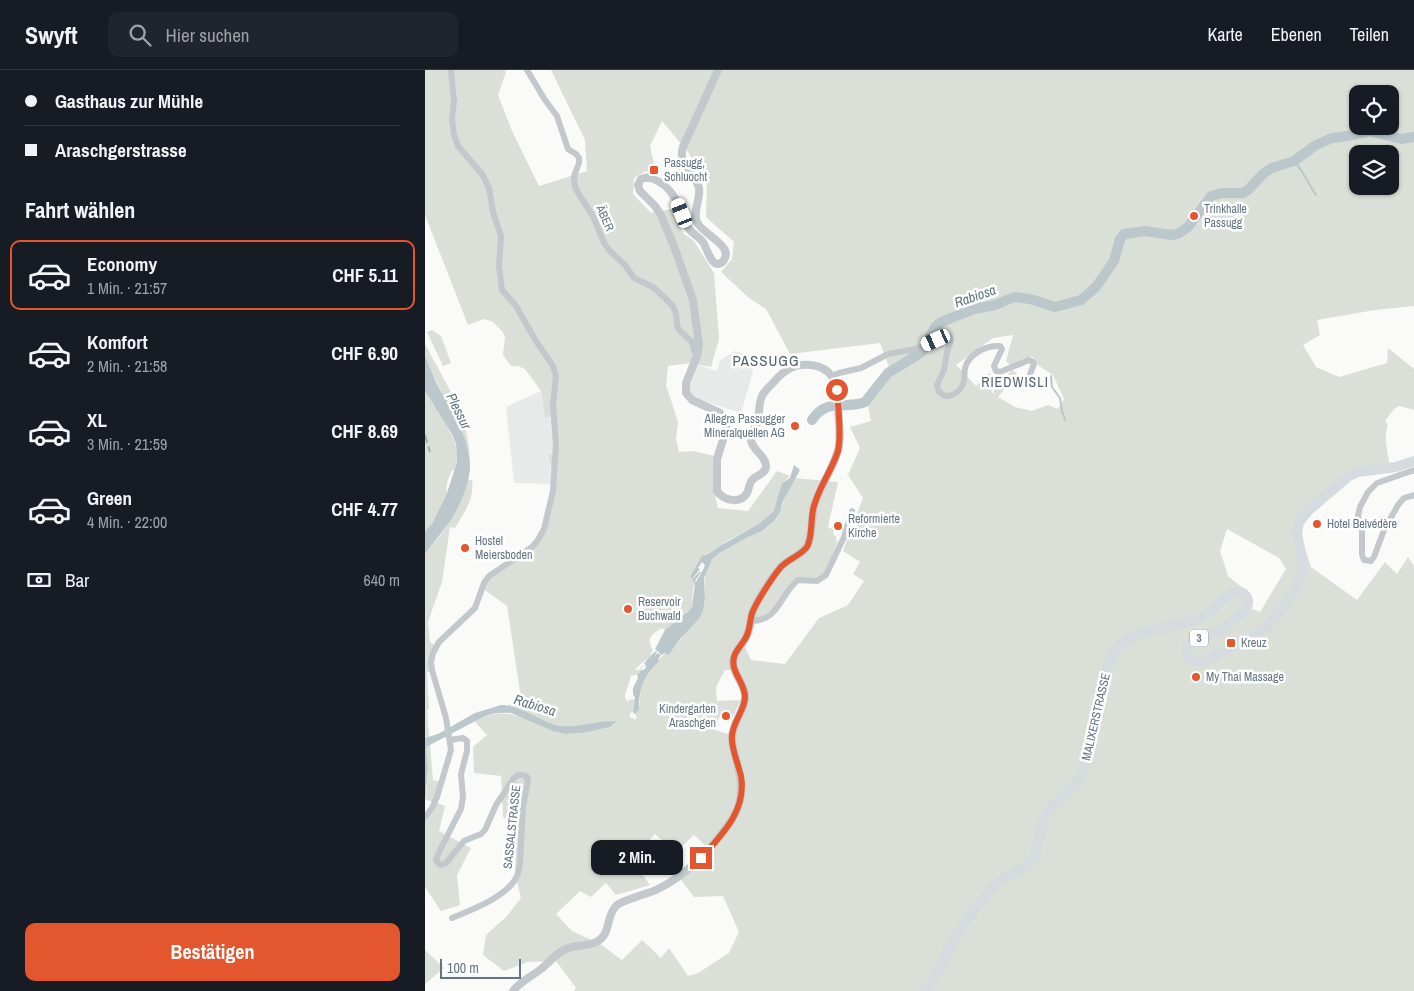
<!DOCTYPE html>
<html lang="de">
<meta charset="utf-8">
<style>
:root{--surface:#171b24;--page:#20242c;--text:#f1f3f6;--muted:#9ea1a6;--line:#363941;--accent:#e4572e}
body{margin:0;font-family:"Archivo Narrow",sans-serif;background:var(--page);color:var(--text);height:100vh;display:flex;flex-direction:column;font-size:19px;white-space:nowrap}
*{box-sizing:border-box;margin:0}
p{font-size:16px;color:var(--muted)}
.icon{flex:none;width:28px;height:28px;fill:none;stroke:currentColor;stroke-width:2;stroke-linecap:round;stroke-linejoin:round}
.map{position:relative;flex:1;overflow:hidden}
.drawer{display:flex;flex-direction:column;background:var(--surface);width:425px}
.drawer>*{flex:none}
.guide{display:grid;align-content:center;height:110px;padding:0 25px;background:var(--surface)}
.tools{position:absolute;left:924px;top:15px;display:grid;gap:10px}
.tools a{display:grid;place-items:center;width:50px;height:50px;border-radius:10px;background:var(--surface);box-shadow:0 1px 4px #0004;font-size:25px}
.scale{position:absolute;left:15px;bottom:12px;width:81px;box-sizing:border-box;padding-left:5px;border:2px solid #657683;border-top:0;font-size:14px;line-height:18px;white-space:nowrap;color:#657683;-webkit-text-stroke:4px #fff;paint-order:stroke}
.end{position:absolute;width:22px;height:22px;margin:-11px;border:6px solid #e4572e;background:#fff;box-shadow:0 0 0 2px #fff}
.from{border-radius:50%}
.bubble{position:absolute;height:35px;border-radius:10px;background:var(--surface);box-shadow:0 1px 4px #0004;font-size:16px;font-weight:700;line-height:35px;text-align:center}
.car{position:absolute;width:15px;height:30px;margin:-15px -8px;border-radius:6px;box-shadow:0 0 4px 1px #0007;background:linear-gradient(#fff 24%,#345 0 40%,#fff 0 76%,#345 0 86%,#fff 0)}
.guide b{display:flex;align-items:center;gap:18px;height:48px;font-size:19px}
.guide b+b{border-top:1px solid var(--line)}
.guide i{width:12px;height:12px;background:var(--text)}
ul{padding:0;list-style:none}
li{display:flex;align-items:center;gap:15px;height:70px;margin:0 10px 8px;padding:0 15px;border:2px solid transparent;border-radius:10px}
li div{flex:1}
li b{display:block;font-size:19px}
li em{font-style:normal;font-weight:700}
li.active{border-color:var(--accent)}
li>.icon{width:45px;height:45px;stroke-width:1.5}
h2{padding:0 25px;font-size:22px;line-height:60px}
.pay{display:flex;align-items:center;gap:12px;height:55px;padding:0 25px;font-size:19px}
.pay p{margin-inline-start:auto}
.action{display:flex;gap:10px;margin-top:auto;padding:10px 25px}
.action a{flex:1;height:58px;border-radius:10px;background:var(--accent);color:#fff;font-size:20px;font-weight:700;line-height:58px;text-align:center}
header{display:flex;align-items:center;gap:30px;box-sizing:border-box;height:70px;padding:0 25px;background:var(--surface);border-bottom:1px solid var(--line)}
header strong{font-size:24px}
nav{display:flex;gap:28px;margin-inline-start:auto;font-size:18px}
.search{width:350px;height:45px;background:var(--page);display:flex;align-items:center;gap:12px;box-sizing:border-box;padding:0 18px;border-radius:10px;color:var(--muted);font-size:19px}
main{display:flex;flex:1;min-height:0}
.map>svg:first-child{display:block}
.built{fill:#e8e9e9}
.green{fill:#dadfd7;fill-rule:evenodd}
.water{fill:#bbc7cb}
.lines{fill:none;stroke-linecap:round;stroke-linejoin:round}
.stream{stroke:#bbc7cb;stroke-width:2}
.river{stroke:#bbc7cb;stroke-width:10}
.minor{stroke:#c3c8cc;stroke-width:6}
.tertiary{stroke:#c3c8cc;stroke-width:8}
.primary{stroke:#d6dbdf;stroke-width:10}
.rail{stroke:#a2aab0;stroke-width:2;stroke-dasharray:8 4;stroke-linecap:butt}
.route{stroke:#e4572e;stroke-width:6}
.poi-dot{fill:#e4572e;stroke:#fff;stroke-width:2}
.labels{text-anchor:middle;stroke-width:5;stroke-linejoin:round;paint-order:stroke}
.shield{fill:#fff;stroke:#939fa8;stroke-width:1}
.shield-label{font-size:11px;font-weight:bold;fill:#657683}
.poi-label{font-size:12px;fill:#657683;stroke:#fff;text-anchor:start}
.street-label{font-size:12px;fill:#657683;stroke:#fff}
.water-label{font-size:14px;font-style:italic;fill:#60757c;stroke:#fff}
.neighbourhood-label{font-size:14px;letter-spacing:1px;fill:#57646e;stroke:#fff}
.quarter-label{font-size:15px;letter-spacing:1px;fill:#57646e;stroke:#fff}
</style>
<header>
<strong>Swyft</strong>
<div class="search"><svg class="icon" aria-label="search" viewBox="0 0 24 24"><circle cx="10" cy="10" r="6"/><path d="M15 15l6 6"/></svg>Hier suchen</div>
<nav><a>Karte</a><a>Ebenen</a><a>Teilen</a></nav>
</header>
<main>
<section class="drawer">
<div class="guide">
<b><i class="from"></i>Gasthaus zur Mühle</b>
<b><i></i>Araschgerstrasse</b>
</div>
<h2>Fahrt wählen</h2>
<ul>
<li class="active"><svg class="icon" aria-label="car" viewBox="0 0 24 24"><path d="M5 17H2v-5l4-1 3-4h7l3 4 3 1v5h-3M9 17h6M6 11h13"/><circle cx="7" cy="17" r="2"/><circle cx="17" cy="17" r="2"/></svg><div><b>Economy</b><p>1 Min. · 21:57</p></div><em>CHF 5.11</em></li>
<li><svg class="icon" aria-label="car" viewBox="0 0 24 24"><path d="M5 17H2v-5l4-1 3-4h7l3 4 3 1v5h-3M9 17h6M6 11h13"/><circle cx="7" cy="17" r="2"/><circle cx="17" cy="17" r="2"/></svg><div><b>Komfort</b><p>2 Min. · 21:58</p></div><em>CHF 6.90</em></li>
<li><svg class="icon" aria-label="car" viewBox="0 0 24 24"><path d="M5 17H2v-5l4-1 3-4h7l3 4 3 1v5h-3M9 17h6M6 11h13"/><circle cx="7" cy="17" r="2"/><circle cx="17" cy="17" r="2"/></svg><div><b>XL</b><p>3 Min. · 21:59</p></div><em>CHF 8.69</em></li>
<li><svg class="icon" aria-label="car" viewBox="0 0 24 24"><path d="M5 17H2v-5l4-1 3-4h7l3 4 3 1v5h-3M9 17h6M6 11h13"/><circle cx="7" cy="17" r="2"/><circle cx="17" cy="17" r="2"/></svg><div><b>Green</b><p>4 Min. · 22:00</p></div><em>CHF 4.77</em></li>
</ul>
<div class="pay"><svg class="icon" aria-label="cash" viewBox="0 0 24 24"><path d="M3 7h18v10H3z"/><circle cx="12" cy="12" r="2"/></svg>Bar<p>640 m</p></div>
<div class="action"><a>Bestätigen</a></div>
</section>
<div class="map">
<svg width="989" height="921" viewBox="0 0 989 921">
<rect width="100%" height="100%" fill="#fafaf8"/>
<g class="built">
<path d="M310,281l16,4 2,17 -12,41 -50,-16 -4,-9 8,-24 22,7 3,-11z"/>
<path d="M116,321l4,25h9l2,38 -8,2 5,28 -39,-1 -8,-76z"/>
</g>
<g class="green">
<path d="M0,0h80l1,2 -8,23 14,36 27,55 48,-15 -2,-31 -34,-70h863v236l-39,4 -58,10 3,15 -17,10 13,22 23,10 48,-14 1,-15 26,21v41l-15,-4 -5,3 -9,12 3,5c-6,13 2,31 2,46l-34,2 -27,20 -30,35 12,38 46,33 28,-38 12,12 11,-17 6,9v425h-840l2,-3 -20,-27 -28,1 -24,9 -21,-16 3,-20 20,-18 15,-19 -6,-24 2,-49 -14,-8 -2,-41 -27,-3 -1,-26 14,-12 -13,-14c29,-13 39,-7 67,4 7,3 14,7 21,8 11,2 21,0 31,-3 8,-1 16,-2 22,-6l-3,-3c-17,3 -37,8 -54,4 -18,-4 -33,-14 -51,-19l14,-8 -14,-92 -25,-18 2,-5 54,-43 14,-42v-25l-4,-18 8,-1 -3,-38 -8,1 -4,-26 -16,-22 -7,-3h-7l-8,-11 2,-18 -3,-6 -9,-9 -9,-3 -16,6 -43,-110zM932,24h33v32h-33zM237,51l26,31 19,33 -1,32 28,25 -2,17 -11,13 28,26 17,11 24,45 90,-11 9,24 -23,30 5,24 -21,6 10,21 -12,27 15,23 -20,53 17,11 -7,12 11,7 -16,24 -29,13 -34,46 -34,-4 -8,-17 7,-21 23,-9 28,-34 22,-1 11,-27 3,-8 -1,-7 -3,-1 1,-5 -6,-3 10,-45 -43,-4c-4,8 -9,16 -12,24 -4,8 -4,14 -10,20 -16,17 -49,19 -62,38 -12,20 -2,31 -8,49 -3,12 -13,18 -20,27 -5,6 -9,13 -14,19l-4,-2c-9,9 -18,20 -23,32 -4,9 1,23 -7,29l2,3 -3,4v-3h-4v-5l3,-1 2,-13 -6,1 -1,2 -3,-4v-3l6,-19 9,-3v-2l4,-6h-1l-4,5h-4c6,-8 15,-11 18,-20 -7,-12 -2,-15 9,-22l3,2 2,-1 25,-22 1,-19 2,-5 -5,-6 14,-22 6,-2 17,-12 33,-18 12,-10 4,-5 6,-25 8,-7 -13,-5 -29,40 -30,-3c-5,-18 -6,-34 -3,-52l-22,-5 -14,1 -3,-13 2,-17 -12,-37 2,-19 23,-3 20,4 8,-28 -5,-66 -20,-32 -11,-8 -11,-24 -21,4 -18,-19 1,-16 12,-7 11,5 -7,-30zM932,84h33v32h-33zM588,265l-7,26 4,4 22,-9 6,9 15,10 11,24 -6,10 -10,-4 -16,6 -17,-4 -17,-10 19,-23 -4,-4 -14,11 -6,11 2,2 -4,-2 8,-14 -10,-5 -13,13 -20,-21 37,-27zM802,459l52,29 7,11 -26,43 -10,-4v-14l-22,-18 -8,-25zM300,600h10l10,29 -13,36 -17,-5 4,-13 12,3 9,-18v-2l-23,1 -1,-14zM230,764l21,18 18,-17 15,14 -30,28 15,20 29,-1 16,36 -10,21 -31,20 -10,3 -19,-28 -8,10 -19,-18 -20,20 -22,-16 -28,-13 -16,-17 24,-23 11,6 15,-14 10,12 34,-10 -10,-14 11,-10 -9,-13z"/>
<path d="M7,260l9,6 10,27 -8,3 -16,-34z"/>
<path d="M0,274c21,41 46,74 45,122l-1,-14 -7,-18 -31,-64 -6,-14z"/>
<path d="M0,321c9,15 27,39 31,55 2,8 1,16 -1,24h-3c-3,7 -7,15 -5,23l-14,29 -8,10z"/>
<path d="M43,410h4c3,18 -8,33 -17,48l-5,-1 -8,55 -14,40 2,20 6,4 -4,24 -5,2 2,37 -2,1 2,27 -4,1v-184c5,-6 10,-12 15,-18 13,-18 22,-36 28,-56z"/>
<path d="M5,675l3,35 9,2 -7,20 10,4 -6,25 32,17 -14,27 3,30 -19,6 -16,-24v-70l9,-15 -8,-2 2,-32 -2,-21z"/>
<path d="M0,880l19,18 -19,16z"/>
</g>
<g class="water">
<path d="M0,286c4,9 8,19 12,28 13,25 33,53 33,82 0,17 -9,36 -17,51 -9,13 -19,25 -28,37v-22l8,-10 14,-29 10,-31v-8l-1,-10 -4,-10 -27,-43z"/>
<path d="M369,395l6,5 -18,33 -2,9 -6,9 -12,10 -18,8 -25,14 -7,6 -8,19 1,21 -2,12 -5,9 -18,19 -11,16 -5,-2 -2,2 -7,-6 10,-19 22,-18 5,-5 3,-24 -3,-3 7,-8h2l-6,9 1,1 7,-12 2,-5 -3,-3 -4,6 2,1 -8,10 -2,-2 12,-21 8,-3 10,-7 40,-23 14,-12 8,-28 8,-5z"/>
<path d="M231,581l1,1 -3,4 4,-3 3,2 -3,4 1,2c-16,16 -20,27 -20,49l-4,4 -2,-2 2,-14 -2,-4v-6l5,-10 -1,-4 3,-1v-2l5,-2 1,-4 -2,-1 5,-7z"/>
<path d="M76,635c18,0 38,15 55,20 13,3 26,0 39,-2 6,-2 13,-1 19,-2l2,1 -6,5 -28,6 -17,1 -12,-3 -42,-18c-10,-1 -20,0 -28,4l-57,30 2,21 -3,35v-65l13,-4 37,-21z"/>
</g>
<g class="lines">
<g class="stream">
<path d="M869,91c9,9 14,23 22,34"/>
<path d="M626,306l1,11 8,11 2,13 3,9"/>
</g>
<path class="river" d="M387,350c15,-23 33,-10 53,-18l23,-29 34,-21 13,-25 6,-5 33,-13 21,-4 19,-8 16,2 25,8 26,-7 15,-13 18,-26 6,-22 4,-5 21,-3 26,4 7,-1 10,-7 23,-31 11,-3h21l6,-4 15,-16 8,-5 22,-7 22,-16 16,-7 22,-3 15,-4 32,8 13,-2"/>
<g class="minor">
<path d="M102,0l18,30 12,16 11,33 8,5 3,4v5l-5,13 1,11 3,6 15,23 11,27 6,8 15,14 9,13 19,9 19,18 4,8 1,12 2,5 13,12 2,8 3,6"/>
<path d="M407,306l7,-3 22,-5 27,-14 28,-5 32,-13 2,1 1,4 -4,11 -3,18 -7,15 2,7 6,4c9,1 18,-7 19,-16 1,-4 0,-8 1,-12 4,-14 21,-23 35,-22l2,3 -8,17 2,5 4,1 29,-12 4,2 1,2 -5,13"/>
<path d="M989,400l-37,13 -9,9 -8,15 -2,9 4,15v24l2,5 7,1 3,-4 10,-27 14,-25 6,-7 10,-3"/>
<path d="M325,551c29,1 30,-27 48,-41l19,1 9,-6 18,-38 8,-26"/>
<path d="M25,670l13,-2 4,3v10l-6,23 2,23 -2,12 -23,45 -2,6 3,4 2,1 5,-2 18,-22 17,-7 4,-4 11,-25 18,-27 4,-3h5l4,2 1,4 -5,26 -3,56c-1,5 -1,10 -4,15 -10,19 -45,32 -64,40"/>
<path d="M0,747l7,-9 5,-11 14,-47 -5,-32 -14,-48 -1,-8 2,-9 6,-11 36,-34 9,-25 5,-7 43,-29 6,-7 6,-11 9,-38 3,-46 -3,-41 3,-28 -3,-10 -19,-28 -18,-32 -14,-16 -3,-24 2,-30 -8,-24 -4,-24 -7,-14 -24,-28 -4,-11 -2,-16 2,-18 -3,-31"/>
</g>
<path class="tertiary" d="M88,921c8,-10 18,-14 28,-22 9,-7 16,-18 28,-21 9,-4 20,-1 29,-7 13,-8 8,-25 18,-35 6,-6 32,-12 42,-17 31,-15 54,-41 73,-68 14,-20 11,-41 5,-63 -2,-7 -4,-13 -4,-20 0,-16 14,-28 13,-43 -1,-12 -12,-21 -12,-33 1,-11 10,-17 14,-27 4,-8 3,-16 6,-24 5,-12 21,-38 31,-47 7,-6 18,-9 23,-18 6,-10 4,-28 7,-40 6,-21 21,-39 25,-60 2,-13 -1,-28 -1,-41 -1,-12 0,-24 -10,-33 -10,-9 -31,-10 -42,-1 -6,3 -10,9 -15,14 -3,3 -7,7 -9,11 -4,8 -2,17 -4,25 -2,6 -8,12 -7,19 1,10 15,16 15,26 0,8 -9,9 -14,14 -3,4 -3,9 -5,13 -7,12 -24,7 -30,-2v-32l9,-29v-7l-6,-10 -28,-13 -6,-7v-10l11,-27 2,-11 -6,-45 -18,-51 -14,-34 -6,-9 -15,-15 -2,-6 3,-6 7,-2c18,5 27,18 33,34 2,6 4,13 8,18 4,5 10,8 14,13 4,6 10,32 21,18 10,-14 -23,-27 -27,-38 -5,-11 4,-22 2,-34 -4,-16 -22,-23 -16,-41l35,-77"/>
<path class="primary" d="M500,921c11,-12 16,-26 23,-40 11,-21 26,-42 41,-60 3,-3 5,-6 8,-8 12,-10 29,-11 38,-26 4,-14 5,-35 14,-47 10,-12 25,-20 32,-34 4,-9 6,-19 8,-29 5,-25 12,-78 27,-97 6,-8 15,-13 25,-17 21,-7 47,-7 66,-18 9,-6 19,-23 30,-23 6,-1 12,5 11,12 -1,5 -5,9 -9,12 -5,5 -11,10 -18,14 -11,6 -31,6 -35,20 1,10 8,14 18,11l55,-28 10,-8 7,-9 18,-24 8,-16v-15l-5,-28 2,-11 9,-11 41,-35 9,-4 38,-5 18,-6"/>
<path class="rail" d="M0,365l5,17"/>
</g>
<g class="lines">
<path class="route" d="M276,788c21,-23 46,-48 40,-82 -3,-13 -10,-27 -9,-40 1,-15 13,-26 13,-39 0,-15 -15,-25 -11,-40 2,-8 10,-14 13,-22 3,-7 3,-15 5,-22 5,-12 20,-35 28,-45 8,-9 20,-12 27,-21 6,-10 3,-29 7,-41 5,-19 18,-36 24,-55 4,-18 0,-43 -1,-61"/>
</g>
<g class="poi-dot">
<rect x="224" y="95" width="10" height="10" rx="2.5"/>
<circle cx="769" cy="146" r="5"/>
<circle cx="370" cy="356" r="5"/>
<circle cx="892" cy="454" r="5"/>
<circle cx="413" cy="456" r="5"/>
<circle cx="40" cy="478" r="5"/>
<circle cx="203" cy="539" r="5"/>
<rect x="801" y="568" width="10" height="10" rx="2.5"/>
<circle cx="771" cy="607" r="5"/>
<circle cx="301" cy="646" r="5"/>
</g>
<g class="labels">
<rect class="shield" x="765" y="559.5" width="18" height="17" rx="4"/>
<g class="shield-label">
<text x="774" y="572">3</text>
</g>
<g class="poi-label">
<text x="239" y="97">Passugg,<tspan x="239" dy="14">Schluocht</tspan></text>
<text x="779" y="143">Trinkhalle<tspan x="779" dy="14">Passugg</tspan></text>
<text x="360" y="353" text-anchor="end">Allegra Passugger<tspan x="360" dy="14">Mineralquellen AG</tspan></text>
<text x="423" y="453">Reformierte<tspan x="423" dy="14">Kirche</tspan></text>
<text x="902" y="458">Hotel Belvédère</text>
<text x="50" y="475">Hostel<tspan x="50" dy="14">Meiersboden</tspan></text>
<text x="213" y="536">Reservoir<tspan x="213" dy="14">Buchwald</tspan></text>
<text x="816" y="577">Kreuz</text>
<text x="781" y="611">My Thai Massage</text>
<text x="291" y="643" text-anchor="end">Kindergarten<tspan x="291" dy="14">Araschgen</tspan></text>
</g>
<g class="street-label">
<text transform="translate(180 148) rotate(66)" y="4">ÄBER</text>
<text transform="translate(671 647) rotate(-77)" y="4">MALIXERSTRASSE</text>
<text transform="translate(87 757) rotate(-84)" y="4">SASSALSTRASSE</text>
</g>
<g class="water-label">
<text transform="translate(550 226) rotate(-19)" y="5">Rabiosa</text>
<text transform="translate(34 341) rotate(64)" y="5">Plessur</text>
<text transform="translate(110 635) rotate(17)" y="5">Rabiosa</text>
</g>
<g class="neighbourhood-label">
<text x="590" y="317">RIEDWISLI</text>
</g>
<g class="quarter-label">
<text x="341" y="296">PASSUGG</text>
</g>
</g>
</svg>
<div class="tools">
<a><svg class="icon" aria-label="locate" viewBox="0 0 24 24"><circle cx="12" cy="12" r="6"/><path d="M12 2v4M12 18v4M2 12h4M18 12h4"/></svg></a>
<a><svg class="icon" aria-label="layers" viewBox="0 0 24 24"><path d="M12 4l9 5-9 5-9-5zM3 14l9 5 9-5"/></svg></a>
</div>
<div class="scale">100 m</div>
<i class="end from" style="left:412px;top:320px"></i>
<i class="end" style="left:276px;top:788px"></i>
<div class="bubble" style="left:166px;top:770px;width:92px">2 Min.</div>
<i class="car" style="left:257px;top:143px;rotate:338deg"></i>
<i class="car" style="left:511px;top:270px;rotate:246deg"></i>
</div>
</main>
